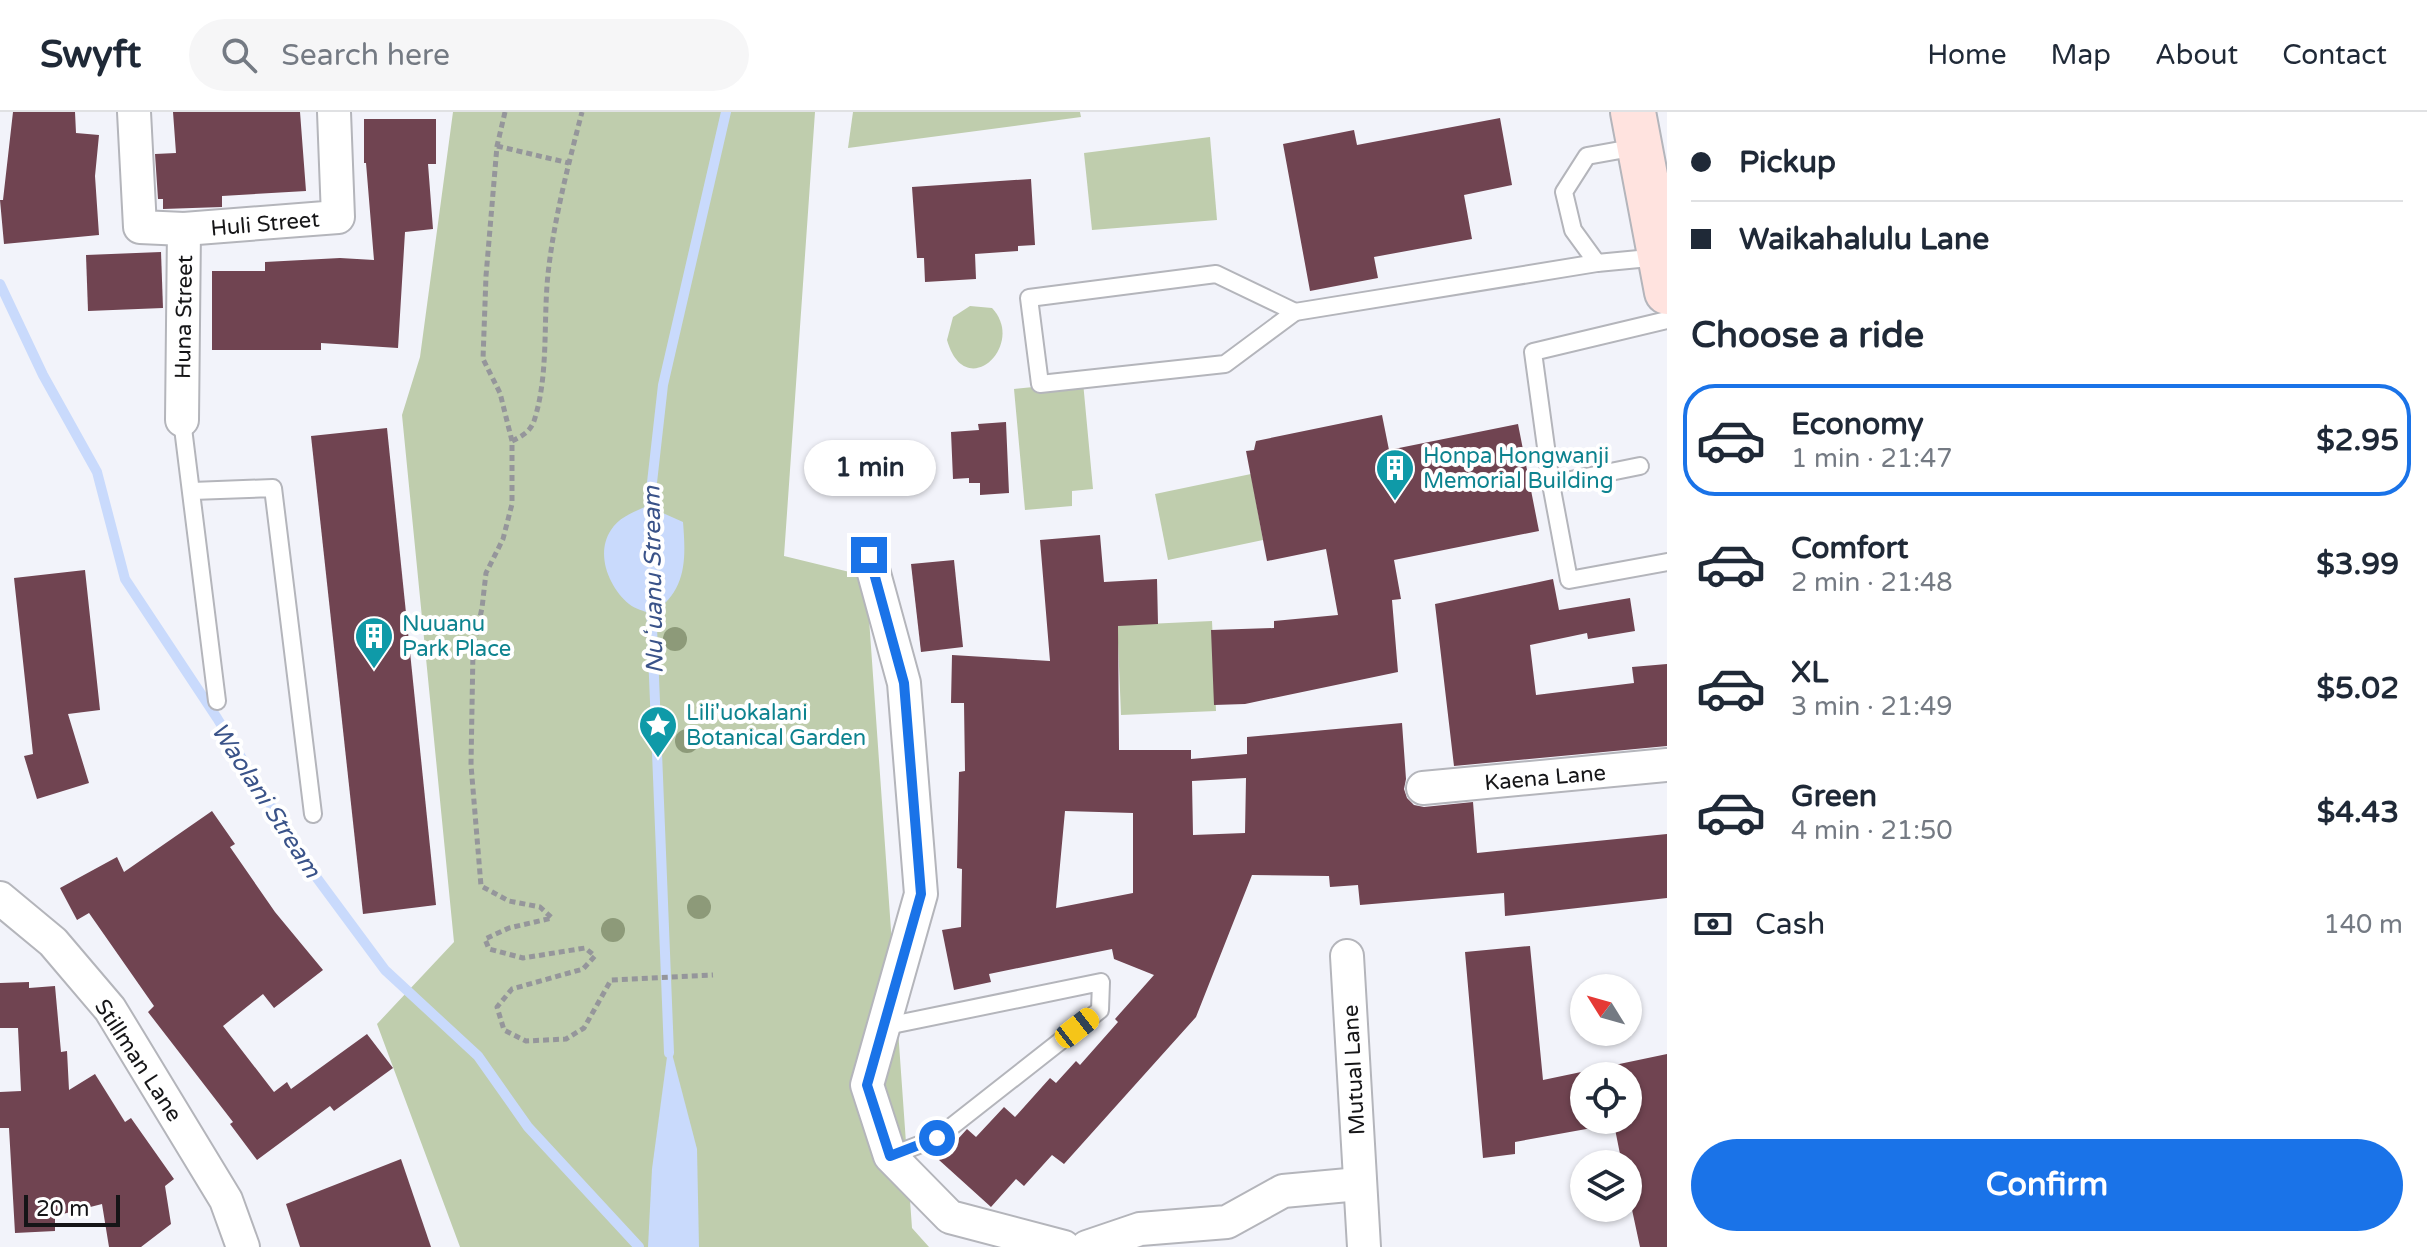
<!DOCTYPE html>
<meta charset="utf-8">
<style>
:root{--surface:#fff;--page:#f6f6f7;--text:#1f2937;--muted:#747a83;--line:#e0e1e3;--accent:#1a73e8}
body{margin:0;font-family:"Varela Round",sans-serif;background:var(--page);color:var(--text);height:100vh;display:flex;flex-direction:column;font-size:30px;white-space:nowrap}
*{box-sizing:border-box;margin:0}
p{font-size:26px;color:var(--muted)}
.icon{flex:none;width:44px;height:44px;fill:none;stroke:currentColor;stroke-width:2;stroke-linecap:round;stroke-linejoin:round}
.map{position:relative;flex:1;overflow:hidden}
.sheet{display:flex;flex-direction:column;background:var(--surface);width:760px}
.sheet>*{flex:none}
.banner{display:grid;align-content:center;height:176px;padding:0 24px;background:var(--surface)}
.needle{width:52px;rotate:307deg}
.controls{position:absolute;left:1570px;top:862px;display:grid;gap:16px}
.controls a{display:grid;place-items:center;width:72px;height:72px;border-radius:50%;background:var(--surface);box-shadow:0 2px 6px #0004;font-size:40px}
.scale{position:absolute;left:24px;bottom:20px;width:96px;box-sizing:border-box;padding-left:8px;border:4px solid #151517;border-top:0;font-size:22px;line-height:28px;white-space:nowrap;color:#151517;-webkit-text-stroke:6px #fff;paint-order:stroke}
.end{position:absolute;width:36px;height:36px;margin:-18px;border:10px solid #1a73e8;background:#fff;box-shadow:0 0 0 4px #fff}
.from{border-radius:50%}
.bubble{position:absolute;height:56px;border-radius:28px;background:var(--surface);box-shadow:0 2px 6px #0004;font-size:26px;font-weight:700;line-height:56px;text-align:center}
.car{position:absolute;width:24px;height:48px;margin:-24px -12px;border-radius:10px;box-shadow:0 0 6px 2px #0007;background:linear-gradient(#f5c518 24%,#345 0 40%,#f5c518 0 76%,#345 0 86%,#f5c518 0)}
.banner b{display:flex;align-items:center;gap:28px;height:76px;font-size:30px}
.banner b+b{border-top:2px solid var(--line)}
.banner i{width:20px;height:20px;background:var(--text)}
ul{padding:0;list-style:none}
li{display:flex;align-items:center;gap:24px;height:112px;margin:0 16px 12px;padding:0 8px;border:4px solid transparent;border-radius:32px}
li div{flex:1}
li b{display:block;font-size:30px}
li em{font-style:normal;font-weight:700}
li.active{border-color:var(--accent)}
li>.icon{width:72px;height:72px;stroke-width:1.5}
h2{padding:0 24px;font-size:36px;line-height:96px}
.pay{display:flex;align-items:center;gap:20px;height:88px;padding:0 24px;font-size:30px}
.pay p{margin-inline-start:auto}
.action{display:flex;gap:16px;margin-top:auto;padding:16px 24px}
.action a{flex:1;height:92px;border-radius:48px;background:var(--accent);color:#fff;font-size:32px;font-weight:700;line-height:92px;text-align:center}
header{display:flex;align-items:center;gap:48px;box-sizing:border-box;height:112px;padding:0 40px;background:var(--surface);border-bottom:2px solid var(--line)}
header strong{font-size:38px}
nav{display:flex;gap:44px;margin-inline-start:auto;font-size:28px}
.search{width:560px;height:72px;background:var(--page);display:flex;align-items:center;gap:20px;box-sizing:border-box;padding:0 28px;border-radius:44px;color:var(--muted);font-size:30px}
main{display:flex;flex:1;min-height:0}
.map>svg:first-child{display:block}
.green{fill:#bfcdad}
.water{fill:#c9dafc}
.lines{fill:none;stroke-linecap:round;stroke-linejoin:round}
.stream{stroke:#c9dafc;stroke-width:10}
.building{fill:#704451;fill-rule:evenodd}
.lane-casing{stroke:#b4b5bb;stroke-width:20}
.street-casing{stroke:#b4b5bb;stroke-width:36}
.secondary-casing{stroke:#b4b5bb;stroke-width:48}
.path{stroke:#95969b;stroke-width:5;stroke-dasharray:6 4;stroke-linecap:butt}
.lane{stroke:#fff;stroke-width:16}
.street{stroke:#fff;stroke-width:32}
.secondary{stroke:#ffe3df;stroke-width:44}
.tree{fill:#8d9a79}
.route{stroke:#1a73e8;stroke-width:10}
.labels{text-anchor:middle;stroke-width:8;stroke-linejoin:round;paint-order:stroke}
.street-label{font-size:22px;fill:#151517;stroke:#fff}
.culture-label{font-size:22px;fill:#0d838f;stroke:#fff;text-anchor:start}
.water-label{font-size:24px;font-style:italic;fill:#3a5389;stroke:#fff}
</style>
<header>
<strong>Swyft</strong>
<div class="search"><svg class="icon" aria-label="search" viewBox="0 0 24 24"><circle cx="10" cy="10" r="6"/><path d="M15 15l6 6"/></svg>Search here</div>
<nav><a>Home</a><a>Map</a><a>About</a><a>Contact</a></nav>
</header>
<main>
<div class="map">
<svg width="1667" height="1135" viewBox="0 0 1667 1135">
<rect width="100%" height="100%" fill="#f2f3fa"/>
<g class="green">
<path d="M453,0h362l-31,444 82,20 46,652 17,19h-469l-83,-223 77,-82 -52,-527 18,-58z"/>
<path d="M853,0h227l1,5 -233,31z"/>
<path d="M1210,25l7,83 -125,10 -8,-77z"/>
<path d="M970,194l22,2c35,37 -27,96 -45,32l6,-23z"/>
<path d="M1083,270l10,107 -21,2v15l-47,4 -11,-121z"/>
<path d="M1251,362l12,66 -95,20 -13,-66z"/>
<path d="M1212,509l4,90 -95,4 -3,-73 -14,-16z"/>
</g>
<g class="water">
<path d="M647,394l36,16c3,38 4,68 -31,92 -8,-3 -17,-5 -23,-10 -20,-17 -34,-50 -18,-74 8,-13 23,-18 36,-24z"/>
<path d="M669,930l28,107 2,98h-51l4,-78z"/>
</g>
<g class="lines">
<g class="stream">
<path d="M0,172l43,91 54,97 28,107 92,139 91,148 77,104 93,86 50,71 111,120"/>
<path d="M648,406l15,-133 63,-273"/>
<path d="M651,490l18,451"/>
</g>
</g>
<g class="building">
<path d="M13,0h62l1,21 23,2 -4,41 4,59 -95,9 -4,-44h3z"/>
<path d="M173,0h127l6,79 -84,5v11l-59,2v-10h-5l-3,-45 21,-1z"/>
<path d="M1500,6l12,67 -48,10 8,44 -98,18 4,21 -68,13 -27,-147 71,-14 3,15z"/>
<path d="M364,7h72v45h-8l5,65 -28,3 -7,116 -77,-5v7h-109v-79h53v-9l75,-4 34,2 -8,-97h-2z"/>
<path d="M1031,67l4,66 -17,1v5l-43,3 1,25 -51,3 -1,-24h-7l-5,-71z"/>
<path d="M161,140l2,56 -75,3 -2,-56z"/>
<path d="M1382,303l7,35 129,-26 21,107 -145,29 7,39 -9,1 6,72 -153,32 -31,1 -3,-75 63,-2v-7l64,-6 -12,-66 -59,12 -21,-110 8,-1 2,-9z"/>
<path d="M1006,310l3,71 -29,2v-12h-11v-5l-16,1 -2,-47 28,-2 -1,-6z"/>
<path d="M387,316l49,477 -73,9 -52,-478z"/>
<path d="M1100,423l4,47 53,-3 1,45 -40,2 1,124h72v9l56,-5v-17l155,-14 4,56 -2,10 3,9 7,7 10,2 49,-5 4,51 190,-19v64l-162,18 -1,-23 -144,12 -2,-20 -28,2 -1,-11 -77,-1 -56,142 -132,147 -12,-9 -28,31 -8,-7 -25,28 -52,-47 28,-31 9,8 28,-30 11,10 35,-39 6,5 20,-22 4,4 38,-43 -3,-3 39,-44 -40,-16 -2,-10 -123,25 2,8 -37,8 -12,-60 19,-3 1,-58 -5,-1 2,-96 6,-1 -1,-68h-13l1,-48 98,6 -10,-121zM1246,666l-1,55 -52,2 -1,-54zM1065,699l68,2v80l-77,15z"/>
<path d="M954,448l9,87 -42,5 -10,-88z"/>
<path d="M85,458l15,140 -32,4 21,69 -52,16 -13,-43 9,-2 -19,-176z"/>
<path d="M1553,467l6,31 71,-12 5,33 -47,8 -1,-6 -57,12 6,50 98,-12 -2,-16 35,-3v82l-213,20 -19,-162z"/>
<path d="M212,699l23,33 -5,3 45,65 48,58 -49,38 -11,-14 -40,32 51,66 13,-10 4,7 76,-55 26,34 -59,43 -4,-5 -73,54 -27,-36 3,-2 -85,-110 6,-6 -65,-93 -12,7 -17,-32 57,-31 7,15z"/>
<path d="M1530,834l13,134 124,-26v193h-27l-12,-56v-27h-6l-8,-40 -99,18v12l-32,4 -18,-206zM1584,964h44v44h-44z"/>
<path d="M29,870v6l26,-2 6,66 6,-1 2,39 26,-16 30,48 6,-4 43,61 -9,7 6,38 -30,23h-32l-7,-43 -47,12v15l-40,2 -6,-105h-9v-36l21,-1 -3,-63h-18v-45z"/>
<path d="M401,1047l30,88h-131l-14,-43z"/>
</g>
<g class="lines">
<defs>
<g id="lane">
<path d="M1637,35l-50,9 -23,36 9,38 24,33 63,-6"/>
<path d="M1216,162l79,38 -70,52 -185,20 -11,-86z"/>
<path d="M1295,200l302,-49"/>
<path d="M1667,208l-134,32 18,132 18,96 98,-18"/>
<path d="M182,308l35,281"/>
<path d="M1551,372l89,-18"/>
<path d="M192,379l81,-3 40,326"/>
<path d="M882,915l219,-45 -1,28 -163,128 -47,18"/>
</g>
<g id="street">
<path d="M134,0l6,115 44,2 154,-12 -4,-105"/>
<path d="M182,308l2,-191"/>
<path d="M869,443l35,128 17,211 -54,191 23,71 60,61 114,30"/>
<path d="M1423,676l244,-23"/>
<path d="M0,786l53,44 57,67 116,191 17,47"/>
<path d="M1347,844l17,291"/>
<path d="M1087,1135l53,-18 87,-7 56,-31 76,-7"/>
</g>
<path id="secondary" d="M1633,0l34,180"/>
</defs>
<use href="#lane" class="lane-casing"/>
<use href="#street" class="street-casing"/>
<use href="#secondary" class="secondary-casing"/>
<g class="path">
<path d="M505,0l-8,34 -11,130 -3,83 17,34 12,48v63l-9,35 -17,34 -4,35 -9,42 -2,115 10,121 28,15 31,6 12,11 -43,10 -24,11 4,10 34,9 62,-10 10,8 -12,13 -71,20 -15,18 7,23 22,11 40,-2 18,-11 27,-48 102,-5"/>
<path d="M497,34l72,17"/>
<path d="M512,329c10,-5 18,-9 22,-20 15,-46 9,-99 14,-147 6,-55 20,-108 34,-162"/>
</g>
<use href="#lane" class="lane"/>
<use href="#street" class="street"/>
<use href="#secondary" class="secondary"/>
</g>
<g class="tree">
<circle cx="675" cy="527" r="12"/>
<circle cx="687" cy="629" r="12"/>
<circle cx="699" cy="795" r="12"/>
<circle cx="613" cy="818" r="12"/>
</g>
<g class="lines">
<path class="route" d="M869,443l35,128 17,211 -54,191 23,71 47,-18"/>
</g>
<defs>
<symbol id="building-pin" viewBox="-11 -11 22 30"><path d="M0 17L-7.5 6A9.5 9.5 0 1 1 7.5 6Z" fill="#0f9aa8" stroke="#fff"/><path d="M-4-6H4V6H1V3H-1V6H-4ZM-2.5-4.3h1.7v1.8h-1.7ZM.8-4.3h1.7v1.8H.8ZM-2.5-1h1.7V.8h-1.7ZM.8-1h1.7V.8H.8Z" fill="#fff"/></symbol>
<symbol id="sight-pin" viewBox="-11 -11 22 30"><path d="M0 17L-7.5 6A9.5 9.5 0 1 1 7.5 6Z" fill="#0f9aa8" stroke="#fff"/><path d="M0-6L1.8-2.2L6-1.7L2.9 1.2L3.7 5.4L0 3.3L-3.7 5.4L-2.9 1.2L-6-1.7L-1.8-2.2Z" fill="#fff"/></symbol>
</defs>
<g fill-rule="evenodd">
<use href="#building-pin" x="1373" y="334" width="44" height="60"/>
<use href="#building-pin" x="352" y="502" width="44" height="60"/>
<use href="#sight-pin" x="636" y="591" width="44" height="60"/>
</g>
<g class="labels">
<g class="street-label">
<text transform="translate(265 111) rotate(-5)" y="8">Huli Street</text>
<text transform="translate(183 205) rotate(-89)" y="8">Huna Street</text>
<text transform="translate(1545 665) rotate(-5)" y="8">Kaena Lane</text>
<text transform="translate(139 948) rotate(57)" y="8">Stillman Lane</text>
<text transform="translate(1353 958) rotate(-93)" y="8">Mutual Lane</text>
</g>
<g class="culture-label">
<text x="1423" y="351">Honpa Hongwanji<tspan x="1423" dy="25">Memorial Building</tspan></text>
<text x="402" y="519">Nuuanu<tspan x="402" dy="25">Park Place</tspan></text>
<text x="686" y="608">Lili'uokalani<tspan x="686" dy="25">Botanical Garden</tspan></text>
</g>
<g class="water-label">
<text transform="translate(653 468) rotate(-91)" y="8">Nuʻuanu Stream</text>
<text transform="translate(266 688) rotate(57)" y="8">Waolani Stream</text>
</g>
</g>
</svg>
<div class="controls">
<a><svg class="needle" viewBox="-14 -14 28 28"><path d="M0-13l5 13h-10z" fill="#e53935"/><path d="M0 13l5-13h-10z" fill="#747a83"/></svg></a>
<a><svg class="icon" aria-label="locate" viewBox="0 0 24 24"><circle cx="12" cy="12" r="6"/><path d="M12 2v4M12 18v4M2 12h4M18 12h4"/></svg></a>
<a><svg class="icon" aria-label="layers" viewBox="0 0 24 24"><path d="M12 4l9 5-9 5-9-5zM3 14l9 5 9-5"/></svg></a>
</div>
<div class="scale">20 m</div>
<i class="end from" style="left:937px;top:1026px"></i>
<i class="end" style="left:869px;top:443px"></i>
<div class="bubble" style="left:804px;top:328px;width:132px">1 min</div>
<i class="car" style="left:1077px;top:916px;rotate:52deg"></i>
</div>
<section class="sheet">
<div class="banner">
<b><i class="from"></i>Pickup</b>
<b><i></i>Waikahalulu Lane</b>
</div>
<h2>Choose a ride</h2>
<ul>
<li class="active"><svg class="icon" aria-label="car" viewBox="0 0 24 24"><path d="M5 17H2v-5l4-1 3-4h7l3 4 3 1v5h-3M9 17h6M6 11h13"/><circle cx="7" cy="17" r="2"/><circle cx="17" cy="17" r="2"/></svg><div><b>Economy</b><p>1 min · 21:47</p></div><em>$2.95</em></li>
<li><svg class="icon" aria-label="car" viewBox="0 0 24 24"><path d="M5 17H2v-5l4-1 3-4h7l3 4 3 1v5h-3M9 17h6M6 11h13"/><circle cx="7" cy="17" r="2"/><circle cx="17" cy="17" r="2"/></svg><div><b>Comfort</b><p>2 min · 21:48</p></div><em>$3.99</em></li>
<li><svg class="icon" aria-label="car" viewBox="0 0 24 24"><path d="M5 17H2v-5l4-1 3-4h7l3 4 3 1v5h-3M9 17h6M6 11h13"/><circle cx="7" cy="17" r="2"/><circle cx="17" cy="17" r="2"/></svg><div><b>XL</b><p>3 min · 21:49</p></div><em>$5.02</em></li>
<li><svg class="icon" aria-label="car" viewBox="0 0 24 24"><path d="M5 17H2v-5l4-1 3-4h7l3 4 3 1v5h-3M9 17h6M6 11h13"/><circle cx="7" cy="17" r="2"/><circle cx="17" cy="17" r="2"/></svg><div><b>Green</b><p>4 min · 21:50</p></div><em>$4.43</em></li>
</ul>
<div class="pay"><svg class="icon" aria-label="cash" viewBox="0 0 24 24"><path d="M3 7h18v10H3z"/><circle cx="12" cy="12" r="2"/></svg>Cash<p>140 m</p></div>
<div class="action"><a>Confirm</a></div>
</section>
</main>
